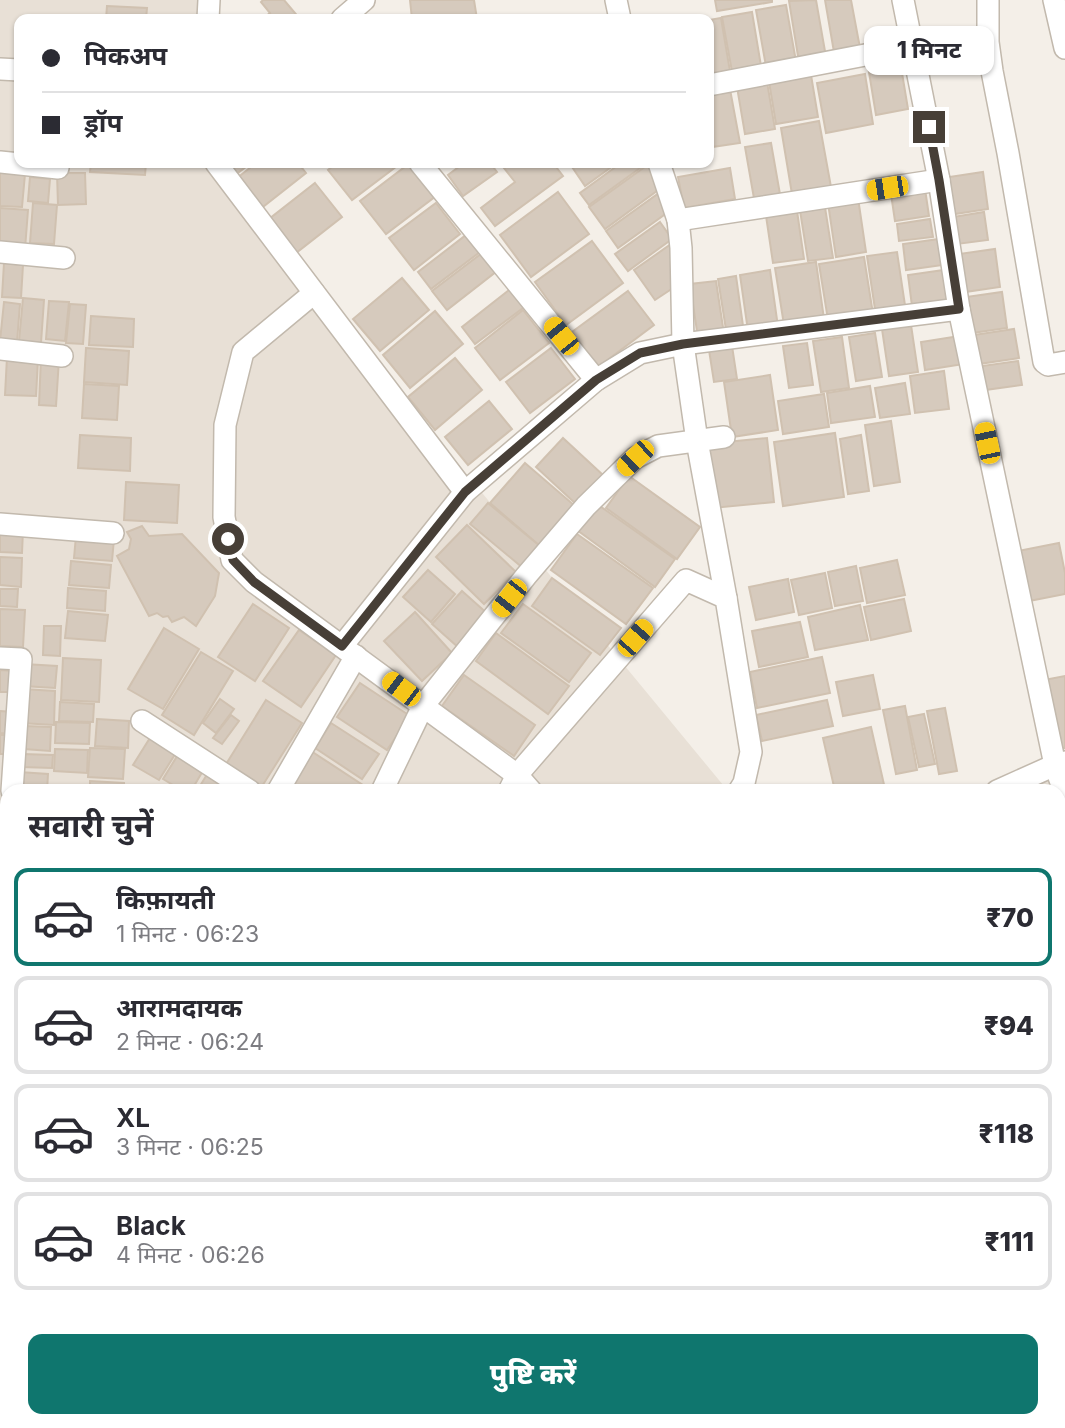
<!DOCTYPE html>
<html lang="hi">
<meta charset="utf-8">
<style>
:root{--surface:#fff;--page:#f2f2f3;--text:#2b2b33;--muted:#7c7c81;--line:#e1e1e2;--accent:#0f766e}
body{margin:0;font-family:Inter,"Noto Sans Devanagari",sans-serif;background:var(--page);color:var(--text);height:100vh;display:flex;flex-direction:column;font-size:26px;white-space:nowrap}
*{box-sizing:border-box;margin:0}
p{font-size:23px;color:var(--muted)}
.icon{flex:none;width:38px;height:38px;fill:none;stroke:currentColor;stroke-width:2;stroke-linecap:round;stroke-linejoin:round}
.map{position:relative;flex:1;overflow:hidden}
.side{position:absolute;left:0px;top:784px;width:1066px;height:644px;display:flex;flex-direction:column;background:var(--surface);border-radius:21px 21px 0 0;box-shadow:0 2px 5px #0004}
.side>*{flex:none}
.hud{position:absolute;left:14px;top:14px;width:700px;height:154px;border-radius:14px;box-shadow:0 2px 5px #0004;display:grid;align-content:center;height:154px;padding:0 28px;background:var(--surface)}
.end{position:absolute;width:32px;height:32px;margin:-16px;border:9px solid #473f37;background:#fff;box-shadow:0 0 0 4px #fff}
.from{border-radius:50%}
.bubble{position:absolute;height:49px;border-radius:14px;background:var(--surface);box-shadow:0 2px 5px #0004;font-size:23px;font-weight:800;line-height:49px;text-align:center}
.car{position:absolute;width:21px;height:42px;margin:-21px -10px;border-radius:9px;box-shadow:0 0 5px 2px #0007;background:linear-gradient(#f5c518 24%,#345 0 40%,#f5c518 0 76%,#345 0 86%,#f5c518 0)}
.hud b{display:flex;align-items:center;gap:24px;height:66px;font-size:26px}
.hud b+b{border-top:2px solid var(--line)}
.hud i{width:18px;height:18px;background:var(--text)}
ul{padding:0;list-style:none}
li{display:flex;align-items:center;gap:21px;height:98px;margin:0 14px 10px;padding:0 14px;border:4px solid var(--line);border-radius:14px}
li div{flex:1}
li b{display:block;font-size:26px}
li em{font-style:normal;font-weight:800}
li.active{border-color:var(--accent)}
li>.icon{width:63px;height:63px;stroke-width:1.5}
h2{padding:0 28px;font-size:32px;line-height:84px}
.button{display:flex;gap:14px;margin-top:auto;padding:14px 28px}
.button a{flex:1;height:80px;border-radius:14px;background:var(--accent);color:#fff;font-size:28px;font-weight:800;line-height:80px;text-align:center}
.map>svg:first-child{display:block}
.residential{fill:#e8e0d6}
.building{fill:#d6cabd;stroke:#d0c1b0;stroke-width:2}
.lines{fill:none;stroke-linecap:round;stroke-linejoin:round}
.lane-casing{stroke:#c2b9ad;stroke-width:13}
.street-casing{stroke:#c2b9ad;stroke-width:24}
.secondary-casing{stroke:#d4be98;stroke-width:31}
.lane{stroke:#fff;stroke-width:10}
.street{stroke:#fff;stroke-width:21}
.secondary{stroke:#feebc7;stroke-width:28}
.route{stroke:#473f37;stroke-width:9}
</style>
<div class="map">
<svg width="1065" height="1428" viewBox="0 0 1065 1428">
<rect width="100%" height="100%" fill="#f4efe8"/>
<g class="residential">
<path d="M0,0h211l-2,19h-190v144h194l96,120 419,508h-721v630h1052v-229l6,8v228h-1065z"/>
<path d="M1065,770v321h-6v-300h-61z"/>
</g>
<g class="building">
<path d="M263,0h21l16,19h-38l8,-6 -9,-11z"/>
<path d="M410,0h64l3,19h-65z"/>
<path d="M715,0h57v2l-55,9z"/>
<path d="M816,0l10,57 -27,5 -10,-61z"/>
<path d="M825,0h26l9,48 -26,4z"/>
<path d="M786,5l11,62 -30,5 -11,-62z"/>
<path d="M107,6l40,2 -1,11h-40z"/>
<path d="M752,12l10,60 -29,5 -11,-60z"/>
<path d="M721,18l10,59 -22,4v-61z"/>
<path d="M899,55l9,54 -32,6 -9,-55z"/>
<path d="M810,69l8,48 -42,7 -8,-48z"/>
<path d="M865,74l8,50 -47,9 -9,-50z"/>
<path d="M766,76l9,53 -30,5 -9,-53z"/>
<path d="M729,84l11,59 -28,4 -3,-20v-40z"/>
<path d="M819,121l12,66 -39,7 -11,-66z"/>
<path d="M771,143l10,57 -26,4 -10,-57z"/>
<path d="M91,163h55l-1,12 -55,-3z"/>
<path d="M218,163h33l-21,16z"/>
<path d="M256,163h42l8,10 -47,37 -23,-31z"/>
<path d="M337,163h64l-49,37 -24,-30z"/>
<path d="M410,163l26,33 -50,38 -26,-33z"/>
<path d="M464,163h26l7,9 -34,24 -15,-21z"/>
<path d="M500,163h53l10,13 -68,50 -14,-18 34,-26z"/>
<path d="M572,163h45l-32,23 -15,-22z"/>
<path d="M621,163h26l-58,42 -9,-12z"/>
<path d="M649,164l16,21 -60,44 -16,-22z"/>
<path d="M730,168l5,31 -51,9 -6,-31z"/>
<path d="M0,172l25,2 -3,33 -22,-1z"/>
<path d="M983,172l5,37 -33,5 -6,-37z"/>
<path d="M57,173h28l1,31 -28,1z"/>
<path d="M30,177l20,2 -2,24 -20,-2z"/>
<path d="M315,183l27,34 -46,36 -27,-34z"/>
<path d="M925,189l4,27 -34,5 -4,-27z"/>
<path d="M558,192l31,42 -58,43 -31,-42z"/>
<path d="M659,193l12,17 -53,38 -12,-17z"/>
<path d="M858,198l8,54 -30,5 -8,-54z"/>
<path d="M824,201l9,57 -25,3 -9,-57z"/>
<path d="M33,203l24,2 -3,39 -24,-1z"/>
<path d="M436,203l24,31 -46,36 -25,-32z"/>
<path d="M796,204l8,55 -31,4 -8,-54z"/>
<path d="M0,208l28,2 -3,39 -25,-1z"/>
<path d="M984,212l4,28 -31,4 -4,-27z"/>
<path d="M930,219l3,18 -34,4 -2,-17z"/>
<path d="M660,222l12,17 -44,32 -13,-17z"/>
<path d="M466,235l14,17 -49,37 -13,-17z"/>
<path d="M946,238l4,26 -44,6 -3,-26z"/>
<path d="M592,241l31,42 -57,42 -31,-43z"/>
<path d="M671,244l8,40 -24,16 -21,-30z"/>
<path d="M995,249l5,38 -35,5 -6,-38z"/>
<path d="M897,252l9,60 -30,4 -9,-60z"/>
<path d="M482,253l15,18 -50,39 -15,-19z"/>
<path d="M864,257l9,57 -45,6 -9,-56z"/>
<path d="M816,262l8,57 -40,6 -9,-57z"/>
<path d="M4,263l19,2 -2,33 -19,-1z"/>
<path d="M770,270l8,57 -30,4 -8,-56z"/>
<path d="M944,270l5,31 -37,5 -4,-31z"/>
<path d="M736,276l8,57 -17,3 -9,-57z"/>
<path d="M402,278l27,32 -49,41 -27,-32z"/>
<path d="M716,281l8,53 -26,4 -8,-54z"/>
<path d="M513,287l14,18 -52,39 -13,-17z"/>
<path d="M628,291l26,34 -56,42 -26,-35z"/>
<path d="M1002,292l5,36 -35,5 -6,-36z"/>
<path d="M23,298l21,2 -3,43 -22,-2z"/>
<path d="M49,301l20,1 -4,39 -19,-2z"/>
<path d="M4,302l16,2 -3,38 -17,-1z"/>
<path d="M70,304l16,1 -3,39 -17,-1z"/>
<path d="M523,310l26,33 -49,37 -25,-32z"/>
<path d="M435,311l28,33 -53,44 -27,-33z"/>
<path d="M91,316l43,3 -1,28 -44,-2z"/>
<path d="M911,325l7,47 -29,4 -7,-47z"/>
<path d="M1014,329l5,29 -47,7 -5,-29z"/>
<path d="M875,333l7,44 -26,4 -7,-44z"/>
<path d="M960,336l4,28 -39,6 -4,-28z"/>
<path d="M842,337l7,51 -28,4 -8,-51z"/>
<path d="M807,343l6,42 -24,3 -6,-42z"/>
<path d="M732,346l5,33 -23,3 -5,-32z"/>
<path d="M86,348l43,3 -2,34 -43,-3z"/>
<path d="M551,348l24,31 -45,34 -24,-31z"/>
<path d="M7,357l31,2 -2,37 -31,-1z"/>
<path d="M41,358l18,1 -3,47 -17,-1z"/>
<path d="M455,358l27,32 -47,40 -27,-33z"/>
<path d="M1018,361l4,24 -37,5 -3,-24z"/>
<path d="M944,371l5,38 -34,4 -5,-37z"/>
<path d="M770,375l8,55 -46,7 -8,-55z"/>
<path d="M905,383l5,31 -30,4 -5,-30z"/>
<path d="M84,384l35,2 -2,34 -35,-2z"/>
<path d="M870,386l5,31 -44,6 -4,-30z"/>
<path d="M824,394l5,33 -46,7 -5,-33z"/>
<path d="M489,401l23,28 -44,36 -23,-28z"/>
<path d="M891,421l9,61 -26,4 -9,-61z"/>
<path d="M835,433l9,64 -61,9 -9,-64z"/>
<path d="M80,435l51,3 -1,33 -52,-3z"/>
<path d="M861,435l8,56 -21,3 -8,-55z"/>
<path d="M563,438l40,37 -27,29 -40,-37z"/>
<path d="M767,438l7,64 -61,6 -6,-64z"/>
<path d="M525,463l50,43 -35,40 -50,-43z"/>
<path d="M629,476l71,51 -23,32 -71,-51z"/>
<path d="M126,482l53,3 -2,38 -53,-3z"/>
<path d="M488,503l53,44 -18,21 -53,-44z"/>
<path d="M597,504l78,55 -20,28 -78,-57z"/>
<path d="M467,525l49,47 -32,32 -48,-47z"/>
<path d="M142,526l7,10 33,-2 37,39 -4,23 -19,30 -12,-9 -12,5 -4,-6 -5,1 -6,-4 -8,3 -32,-60 12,-7 2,-10 -4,-7z"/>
<path d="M0,529l23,1 -1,23 -22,-1z"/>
<path d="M577,534l76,54 -27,36 -75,-54z"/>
<path d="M76,536l38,3 -2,22 -38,-3z"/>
<path d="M1059,543l6,30v21l-36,7 -11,-50z"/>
<path d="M0,557l22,1 -1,29 -21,-2z"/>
<path d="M897,560l8,35 -38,8 -7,-35z"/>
<path d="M71,561l40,4 -2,23 -40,-3z"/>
<path d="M856,566l7,35 -28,5 -7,-34z"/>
<path d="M428,570l27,24 -24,28 -28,-25z"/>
<path d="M825,573l7,35 -33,7 -8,-35z"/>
<path d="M552,578l69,50 -21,27 -68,-49z"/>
<path d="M788,579l6,33 -38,8 -7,-33z"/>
<path d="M68,588l38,3 -1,20 -38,-3z"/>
<path d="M0,589h18l-1,18 -17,-1z"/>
<path d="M462,591l27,24 -30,33 -27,-24z"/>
<path d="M904,599l7,32 -40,9 -7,-33z"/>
<path d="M253,604l36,24 -34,53 -37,-24z"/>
<path d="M523,604l68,49 -22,29 -68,-49z"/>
<path d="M860,605l8,35 -53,10 -7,-33z"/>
<path d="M0,609l25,1 -2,37 -23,-1z"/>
<path d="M68,611l40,4 -3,26 -40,-3z"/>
<path d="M415,612l37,41 -30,28 -38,-40z"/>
<path d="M800,622l8,35 -49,10 -7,-36z"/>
<path d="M44,626h17l-1,30 -17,-1z"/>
<path d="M164,628l35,21 -36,60 -35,-20z"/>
<path d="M299,630l37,25 -35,52 -38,-26z"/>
<path d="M496,633l73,53 -21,28 -72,-53z"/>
<path d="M201,652l32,19 -39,64 -32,-20z"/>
<path d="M822,657l8,36 -73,15 -7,-36z"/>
<path d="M63,658l38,2 -2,42 -38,-2z"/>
<path d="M24,664l33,2 -2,22 -32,-2z"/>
<path d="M0,670l15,1 -1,21h-14z"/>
<path d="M464,675l71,50 -21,31 -72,-50z"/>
<path d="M873,675l7,34 -37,7 -7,-34z"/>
<path d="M1065,676v72l-6,2 -15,-70z"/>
<path d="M360,683l50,33 -23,34 -50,-33z"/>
<path d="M23,689l32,2 -1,34 -33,-2z"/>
<path d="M220,699l14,10 -18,24 -13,-10z"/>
<path d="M266,700l36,23 -43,68 -36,-22z"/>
<path d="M827,700l6,26 -71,15 -6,-26z"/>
<path d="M60,702l34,2 -1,18 -34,-1z"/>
<path d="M905,706l12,64 -21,4 -13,-64z"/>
<path d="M945,708l12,63 -18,3 -12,-63z"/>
<path d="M0,711l14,1 -1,22 -13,-1z"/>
<path d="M924,714l11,50 -16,3 -11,-50z"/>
<path d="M231,715l8,6 -17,23 -9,-6z"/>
<path d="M97,719l32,2 -1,27 -33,-2z"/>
<path d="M56,722l34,1 -1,21 -34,-1z"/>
<path d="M331,723l48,31 -17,25 -47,-31z"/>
<path d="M24,726l27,1 -1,24 -26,-2z"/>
<path d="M871,727l14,62 -8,2h-42l-12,-53z"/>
<path d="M153,733l26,15 -20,32 -26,-15z"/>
<path d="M0,735h9l-1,19h-8z"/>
<path d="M90,748l35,1 -2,30 -35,-2z"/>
<path d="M55,749l33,1 -1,23 -33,-2z"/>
<path d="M308,749l64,42h-83z"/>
<path d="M179,753l25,16 -13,22h-8l-20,-12z"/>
<path d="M23,754l30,1 -1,13 -30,-1z"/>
<path d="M209,771l23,13 -4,7h-31z"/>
<path d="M19,772l29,2 -1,17h-29z"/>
<path d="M90,781l34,2v8h-34z"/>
<path d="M53,786l34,1 -1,4h-33z"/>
<path d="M2,994h5v32l-6,-1z"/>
<rect x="0" y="1035" width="7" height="34"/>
<path d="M1059,1401l6,1v26h-64v-7h58z"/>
<path d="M559,1421h54v7h-55z"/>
<rect x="902" y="1421" width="58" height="7"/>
<path d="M963,1421h30l1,7h-31z"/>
</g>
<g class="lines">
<defs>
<path id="lane" d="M0,1351l7,-1"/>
<g id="street">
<path d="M616,0l4,19"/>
<path d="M903,0l36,180 20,129 96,456 10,29"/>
<path d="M988,0v42l4,29 16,82 36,209 4,3 17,-3"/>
<path d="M1054,0l11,48"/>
<path d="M208,19l1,-19"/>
<path d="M342,19l22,-19"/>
<path d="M0,69l19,1"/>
<path d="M709,85l203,-39"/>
<path d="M0,162l58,6"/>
<path d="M216,163l249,329"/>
<path d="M420,163l176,217"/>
<path d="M659,163l19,57 3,28 2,96 14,97 29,157"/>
<path d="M678,220l261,-40"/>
<path d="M0,252l64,6"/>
<path d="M314,293l-71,59 -18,73 -1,92 8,43 22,22 263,193 14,16"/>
<path d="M0,349l62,7"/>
<path d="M0,524l113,9"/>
<path d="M342,646l123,-154 131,-112 44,-27 43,-9 276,-35"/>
<path d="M0,658l21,1 -9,132"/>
<path d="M142,721l108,70"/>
<path d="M278,791l78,-135"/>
<path d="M382,791l41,-85 103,-130 60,-70 49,-48 23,-12 66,-9"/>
<path d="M509,791l8,-16 169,-195 40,18 25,154 -7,31 -5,8"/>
<path d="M997,791l58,-26 10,-3"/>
<path d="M1059,968l6,-1"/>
<path d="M0,987l7,-111"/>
<path d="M1059,1094l6,-1"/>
<path d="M1059,1383h6"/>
<path d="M877,1421l1,7"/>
</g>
<g id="secondary">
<path d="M0,1232l7,1"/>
<path d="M429,1421l14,7"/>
</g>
</defs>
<use href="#lane" class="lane-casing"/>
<use href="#street" class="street-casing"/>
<use href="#secondary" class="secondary-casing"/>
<use href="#lane" class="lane"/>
<use href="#street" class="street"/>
<use href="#secondary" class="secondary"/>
</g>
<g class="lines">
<path class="route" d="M228,539l5,21 21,22 88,64 123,-154 131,-112 44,-27 43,-9 276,-35 -20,-129 -10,-53"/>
</g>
</svg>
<i class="end from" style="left:228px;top:539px"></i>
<i class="end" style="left:929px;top:127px"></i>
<div class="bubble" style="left:864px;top:26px;width:130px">1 मिनट</div>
<i class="car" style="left:887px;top:188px;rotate:261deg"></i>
<i class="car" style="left:561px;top:336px;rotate:321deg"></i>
<i class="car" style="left:987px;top:443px;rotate:348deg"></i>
<i class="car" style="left:635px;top:458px;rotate:227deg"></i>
<i class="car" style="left:509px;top:598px;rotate:218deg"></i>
<i class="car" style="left:635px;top:638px;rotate:41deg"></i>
<i class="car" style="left:401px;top:689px;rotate:307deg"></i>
<div class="hud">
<b><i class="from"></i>पिकअप</b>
<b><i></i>ड्रॉप</b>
</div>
<section class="side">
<h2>सवारी चुनें</h2>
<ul>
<li class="active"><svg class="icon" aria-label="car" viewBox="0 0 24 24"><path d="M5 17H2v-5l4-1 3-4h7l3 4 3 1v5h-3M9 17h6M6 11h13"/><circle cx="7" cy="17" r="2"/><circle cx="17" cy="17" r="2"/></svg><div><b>किफ़ायती</b><p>1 मिनट · 06:23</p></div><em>₹70</em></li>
<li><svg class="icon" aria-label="car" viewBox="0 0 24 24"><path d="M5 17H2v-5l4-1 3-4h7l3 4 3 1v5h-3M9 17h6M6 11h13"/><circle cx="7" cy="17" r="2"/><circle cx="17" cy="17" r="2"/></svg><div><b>आरामदायक</b><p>2 मिनट · 06:24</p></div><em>₹94</em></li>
<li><svg class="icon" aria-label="car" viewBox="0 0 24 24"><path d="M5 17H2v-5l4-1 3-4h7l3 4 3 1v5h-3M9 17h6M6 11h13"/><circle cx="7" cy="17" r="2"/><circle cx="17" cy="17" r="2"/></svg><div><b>XL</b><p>3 मिनट · 06:25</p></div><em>₹118</em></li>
<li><svg class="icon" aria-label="car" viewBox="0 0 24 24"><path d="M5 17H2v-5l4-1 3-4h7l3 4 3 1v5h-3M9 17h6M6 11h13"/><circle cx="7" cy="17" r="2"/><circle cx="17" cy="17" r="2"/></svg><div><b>Black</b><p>4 मिनट · 06:26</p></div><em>₹111</em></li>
</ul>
<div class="button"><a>पुष्टि करें</a></div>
</section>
</div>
